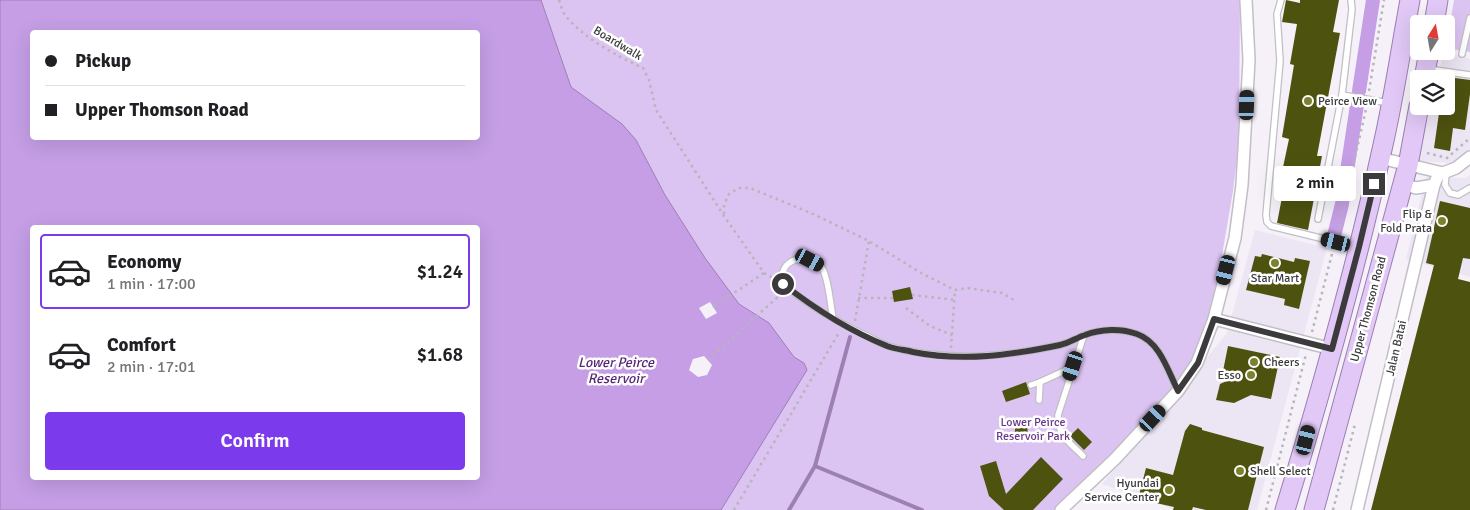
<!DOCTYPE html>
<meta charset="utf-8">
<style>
:root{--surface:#fff;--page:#f6f6f6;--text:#202124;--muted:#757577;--line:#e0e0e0;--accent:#7c3aed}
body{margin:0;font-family:Signika,sans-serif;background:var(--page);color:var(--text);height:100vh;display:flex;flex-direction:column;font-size:19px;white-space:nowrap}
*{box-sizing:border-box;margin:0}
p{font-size:16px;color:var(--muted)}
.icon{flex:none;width:28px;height:28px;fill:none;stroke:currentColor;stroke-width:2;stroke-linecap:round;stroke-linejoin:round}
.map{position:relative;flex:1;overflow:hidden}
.details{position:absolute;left:30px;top:225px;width:450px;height:255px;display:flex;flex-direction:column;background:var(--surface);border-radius:5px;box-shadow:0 5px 20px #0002}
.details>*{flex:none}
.top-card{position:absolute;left:30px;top:30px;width:450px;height:110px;border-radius:5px;box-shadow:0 5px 20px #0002;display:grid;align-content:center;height:110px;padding:0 15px;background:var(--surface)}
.needle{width:32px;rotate:11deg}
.buttons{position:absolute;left:1410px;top:15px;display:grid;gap:10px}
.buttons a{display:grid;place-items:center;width:45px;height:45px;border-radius:5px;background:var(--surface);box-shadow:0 5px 20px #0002;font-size:25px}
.end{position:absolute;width:22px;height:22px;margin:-11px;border:6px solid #3c3a3d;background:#fff;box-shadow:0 0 0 2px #fff}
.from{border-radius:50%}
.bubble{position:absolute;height:35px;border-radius:5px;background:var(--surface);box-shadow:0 5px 20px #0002;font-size:16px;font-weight:600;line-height:35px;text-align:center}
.car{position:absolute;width:15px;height:30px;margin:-15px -8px;border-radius:6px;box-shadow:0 0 4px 1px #0007;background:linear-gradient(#222 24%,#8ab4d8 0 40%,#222 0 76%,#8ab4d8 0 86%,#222 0)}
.top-card b{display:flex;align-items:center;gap:18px;height:48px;font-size:19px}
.top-card b+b{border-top:1px solid var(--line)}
.top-card i{width:12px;height:12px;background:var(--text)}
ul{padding:9px 0 0;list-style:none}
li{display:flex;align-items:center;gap:15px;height:75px;margin:0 10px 8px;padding:0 5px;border:2px solid transparent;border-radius:5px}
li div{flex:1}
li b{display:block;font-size:19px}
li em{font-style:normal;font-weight:600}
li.active{border-color:var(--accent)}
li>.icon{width:45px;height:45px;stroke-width:1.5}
.action{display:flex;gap:10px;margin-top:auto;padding:10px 15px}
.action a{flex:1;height:58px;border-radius:5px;background:var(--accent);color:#fff;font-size:20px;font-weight:600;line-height:58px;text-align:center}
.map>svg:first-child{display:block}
.built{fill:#ece5f3}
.green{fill:#dcc4f2;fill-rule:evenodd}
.water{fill:#c59ee5;stroke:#9c80b3;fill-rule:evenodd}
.pier{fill:#f6f1f9}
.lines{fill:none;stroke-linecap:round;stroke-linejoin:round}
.stream{stroke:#9c80b3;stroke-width:4}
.canal{stroke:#c59ee5;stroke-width:14}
.building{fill:#4d520f}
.lane-casing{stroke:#c2bec6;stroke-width:8}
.street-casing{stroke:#c2bec6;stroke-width:14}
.primary-casing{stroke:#9a7eb1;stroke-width:21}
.path{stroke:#b7b4ba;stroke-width:2.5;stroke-dasharray:2.5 4;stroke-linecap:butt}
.lane{stroke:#fff;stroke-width:5.5}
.street{stroke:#fff;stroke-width:11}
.primary{stroke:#e1c8f6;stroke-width:19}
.route{stroke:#3c3a3d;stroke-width:6}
.poi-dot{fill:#7b822d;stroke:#fff;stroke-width:2}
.labels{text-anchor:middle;stroke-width:5;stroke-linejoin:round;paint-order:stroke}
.street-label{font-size:12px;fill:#3c3a3d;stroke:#fff}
.poi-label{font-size:12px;fill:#3c3a3d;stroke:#fff;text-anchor:start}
.park-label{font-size:12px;fill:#68388b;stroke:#fff}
.water-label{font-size:14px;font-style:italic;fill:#592779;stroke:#fff}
</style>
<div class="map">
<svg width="1470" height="510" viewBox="0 0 1470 510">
<rect width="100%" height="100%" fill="#f6f1f9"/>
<g class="built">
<path d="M1444,52l26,7v90l-19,14 -34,-2 14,-55h15v-27h-9z"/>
<path d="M1470,175v102l-64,-18 20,-82 40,1z"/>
<path d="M1255,230l72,18 -70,262h-81l-74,-26 125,-151z"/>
</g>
<g class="green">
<path d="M0,0h1240l-1,143 -6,48 -17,100 -19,66 -19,34 -109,119h-1069zM32,32h446v106h-446zM32,228h446v250h-446z"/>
<path d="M1454,0h16v52l-24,-4z"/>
</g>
<path class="water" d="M0,0h541l30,87 51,37 14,16 29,55 40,63 34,46 30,19 25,34 10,6 3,7 -86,140h-721zM32,32h446v106h-446zM32,228h446v250h-446z"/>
<g class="pier">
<path d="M710,302l7,11 -11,6 -7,-11z"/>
<path d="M704,356l8,9 -5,10 -9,2 -9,-7 4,-11z"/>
</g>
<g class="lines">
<g class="stream">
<path d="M815,466l35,-129"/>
<path d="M789,510l26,-44 107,44"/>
</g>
<g class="canal">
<path d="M1359,91l14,-91"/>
<path d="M1334,236l8,-32 15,-99"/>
</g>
</g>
<g class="building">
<path d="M1286,0l14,3v-3h39l-6,32 7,1 -23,123h5l-14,74 -31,-7 7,-36 -5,-1 10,-47 -7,-2 12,-72 -4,-1 7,-40 -15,-2z"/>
<path d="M1455,78l15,2v14l-5,36 -12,-2 -3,23 -16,-3 6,-42h6v-3l5,1z"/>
<path d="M1440,201l30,7v51l-7,-1 -5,21 12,3v228h-99l63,-245 -8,-2z"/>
<path d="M1262,254l32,8 1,-4 15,3 -11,48 -15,-4 1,-6 -39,-9 9,-34 6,1z"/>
<path d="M910,287l3,12 -19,3 -2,-11z"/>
<path d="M1228,346l52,11 -9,42 -20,-4 -17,8 -18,-3 4,-16 11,-5 -8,-8z"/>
<path d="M1026,382l4,12 -24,8 -4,-11z"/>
<path d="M1015,423l13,1 -1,13 -12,-2z"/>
<path d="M1190,424l12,4v2l62,17 -16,63h-42l-13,-3 -1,3h-19l1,-3 -36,-8 8,-31 27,7 12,-44z"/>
<path d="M1078,428l14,14 -8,8 -14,-14z"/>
<path d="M1041,457l22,22 -30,31h-29l-15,-14 -9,-30 16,-5 10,33z"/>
</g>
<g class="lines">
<defs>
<g id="lane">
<path d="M1281,0l-4,14 3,47 -14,154 1,7 4,4 86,21"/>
<path d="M1462,54l8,-36"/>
<path d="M1428,69l42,6"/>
<path d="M1342,95l47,8"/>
<path d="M1446,173l-1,12 5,8 8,2 12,-7"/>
<path d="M1318,219l24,-124 10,-86 -1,-9"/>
<path d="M833,318c-3,-14 -4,-39 -11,-50 -9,-14 -35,-12 -39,4 -1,4 0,9 0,12 25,21 54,38 84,52 8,4 16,9 24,11 57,15 113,10 169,-2 9,-2 16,-7 25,-10 16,-6 36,-7 52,-1 23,8 31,37 41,57"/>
<path d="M1031,385l9,-3"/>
<path d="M1039,400l1,-18 33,-15"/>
<path d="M1083,456c-13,-13 -26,-21 -25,-41l26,-80"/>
</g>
<g id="street">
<path d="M1380,158l63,15 13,-5 14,-11"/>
<path d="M1402,184l14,4 18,-3"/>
<path d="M1214,319l118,30"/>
<path d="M1061,510l54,-51 63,-68 19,-28 17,-44 21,-81 7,-53 7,-125 -3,-60"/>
<path d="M1357,510l77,-325 5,-12"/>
</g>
<g id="primary">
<path d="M1434,24l4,-24"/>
<path d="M1424,79l5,-28"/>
<path d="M1285,510c37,-121 71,-242 98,-365 11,-48 18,-97 27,-145"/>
<path d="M1314,510l94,-345 11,-59"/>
</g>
</defs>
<use href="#lane" class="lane-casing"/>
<use href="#street" class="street-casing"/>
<use href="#primary" class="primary-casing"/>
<g class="path">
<path d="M559,0c2,5 3,11 6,15 18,23 52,41 78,53l6,12 7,30 68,106 40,57 9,5"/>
<path d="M1369,91l15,-91"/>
<path d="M1427,153l20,5 23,-20"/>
<path d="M724,214v-9l5,-11 10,-6h11l61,25 58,28 52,32 34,17 12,-2 35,5 12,7"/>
<path d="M1338,233l28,-124"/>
<path d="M912,295l43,5"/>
<path d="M858,298h35"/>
<path d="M713,307l51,-34"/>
<path d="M906,308l24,18 22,9"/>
<path d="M855,321l14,-80"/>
<path d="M1312,332l21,-82"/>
<path d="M951,348l4,-58"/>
<path d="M708,360l73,-66"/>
<path d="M734,510l106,-179"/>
<path d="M1266,510l40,-156"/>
<path d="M1333,510l22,-86"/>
</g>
<use href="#lane" class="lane"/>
<use href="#street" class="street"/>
<use href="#primary" class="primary"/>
</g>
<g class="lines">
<path class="route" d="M783,284c32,25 67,47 104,62 8,3 18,4 26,6 50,10 99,3 147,-7 9,-2 16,-7 25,-10 16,-6 36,-7 52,-1 23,8 31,37 41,57l20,-28 16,-44 118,30 27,-102 15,-63"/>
</g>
<g class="poi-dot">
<circle cx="1308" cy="101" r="5"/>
<circle cx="1442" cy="221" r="5"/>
<circle cx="1275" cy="263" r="5"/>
<circle cx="1254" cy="362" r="5"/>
<circle cx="1251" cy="375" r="5"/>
<circle cx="1240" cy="471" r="5"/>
<circle cx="1169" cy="490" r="5"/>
</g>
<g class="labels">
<g class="street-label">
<text transform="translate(618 43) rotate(31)" y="4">Boardwalk</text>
<text transform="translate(1368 309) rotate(-75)" y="4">Upper Thomson Road</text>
<text transform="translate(1396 348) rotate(-77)" y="4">Jalan Batai</text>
</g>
<g class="poi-label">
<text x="1318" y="105">Peirce View</text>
<text x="1432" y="218" text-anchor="end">Flip &amp;<tspan x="1432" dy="14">Fold Prata</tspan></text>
<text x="1275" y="282" text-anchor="middle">Star Mart</text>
<text x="1264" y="366">Cheers</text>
<text x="1241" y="379" text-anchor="end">Esso</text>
<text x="1250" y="475">Shell Select</text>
<text x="1159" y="487" text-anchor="end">Hyundai<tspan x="1159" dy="14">Service Center</tspan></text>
</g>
<g class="park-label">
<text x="1033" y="426">Lower Peirce<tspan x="1033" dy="14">Reservoir Park</tspan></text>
</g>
<g class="water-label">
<text x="616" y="367">Lower Peirce<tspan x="616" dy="16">Reservoir</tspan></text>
</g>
</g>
</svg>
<div class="buttons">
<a><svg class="needle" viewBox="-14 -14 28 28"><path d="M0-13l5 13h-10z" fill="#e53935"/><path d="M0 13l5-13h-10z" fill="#757577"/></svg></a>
<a><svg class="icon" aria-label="layers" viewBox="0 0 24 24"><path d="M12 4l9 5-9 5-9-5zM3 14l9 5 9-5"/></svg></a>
</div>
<i class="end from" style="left:783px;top:284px"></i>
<i class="end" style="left:1374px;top:184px"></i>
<div class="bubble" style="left:1274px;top:166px;width:82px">2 min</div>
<i class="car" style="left:1247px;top:105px;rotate:2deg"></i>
<i class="car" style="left:1336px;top:242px;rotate:284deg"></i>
<i class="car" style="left:810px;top:260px;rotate:118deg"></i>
<i class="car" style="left:1226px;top:270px;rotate:194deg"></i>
<i class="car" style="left:1073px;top:366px;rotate:198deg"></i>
<i class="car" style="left:1153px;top:418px;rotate:43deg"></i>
<i class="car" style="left:1306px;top:440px;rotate:14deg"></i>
<div class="top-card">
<b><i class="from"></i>Pickup</b>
<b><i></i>Upper Thomson Road</b>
</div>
<section class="details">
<ul>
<li class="active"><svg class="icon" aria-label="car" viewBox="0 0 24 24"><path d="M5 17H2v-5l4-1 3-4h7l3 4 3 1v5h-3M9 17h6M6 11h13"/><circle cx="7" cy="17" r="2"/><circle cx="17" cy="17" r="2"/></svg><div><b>Economy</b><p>1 min · 17:00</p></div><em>$1.24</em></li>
<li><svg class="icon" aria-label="car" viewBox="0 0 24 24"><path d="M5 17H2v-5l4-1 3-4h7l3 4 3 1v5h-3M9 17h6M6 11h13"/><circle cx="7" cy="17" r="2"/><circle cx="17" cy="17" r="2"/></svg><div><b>Comfort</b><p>2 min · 17:01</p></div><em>$1.68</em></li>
</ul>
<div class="action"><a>Confirm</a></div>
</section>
</div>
